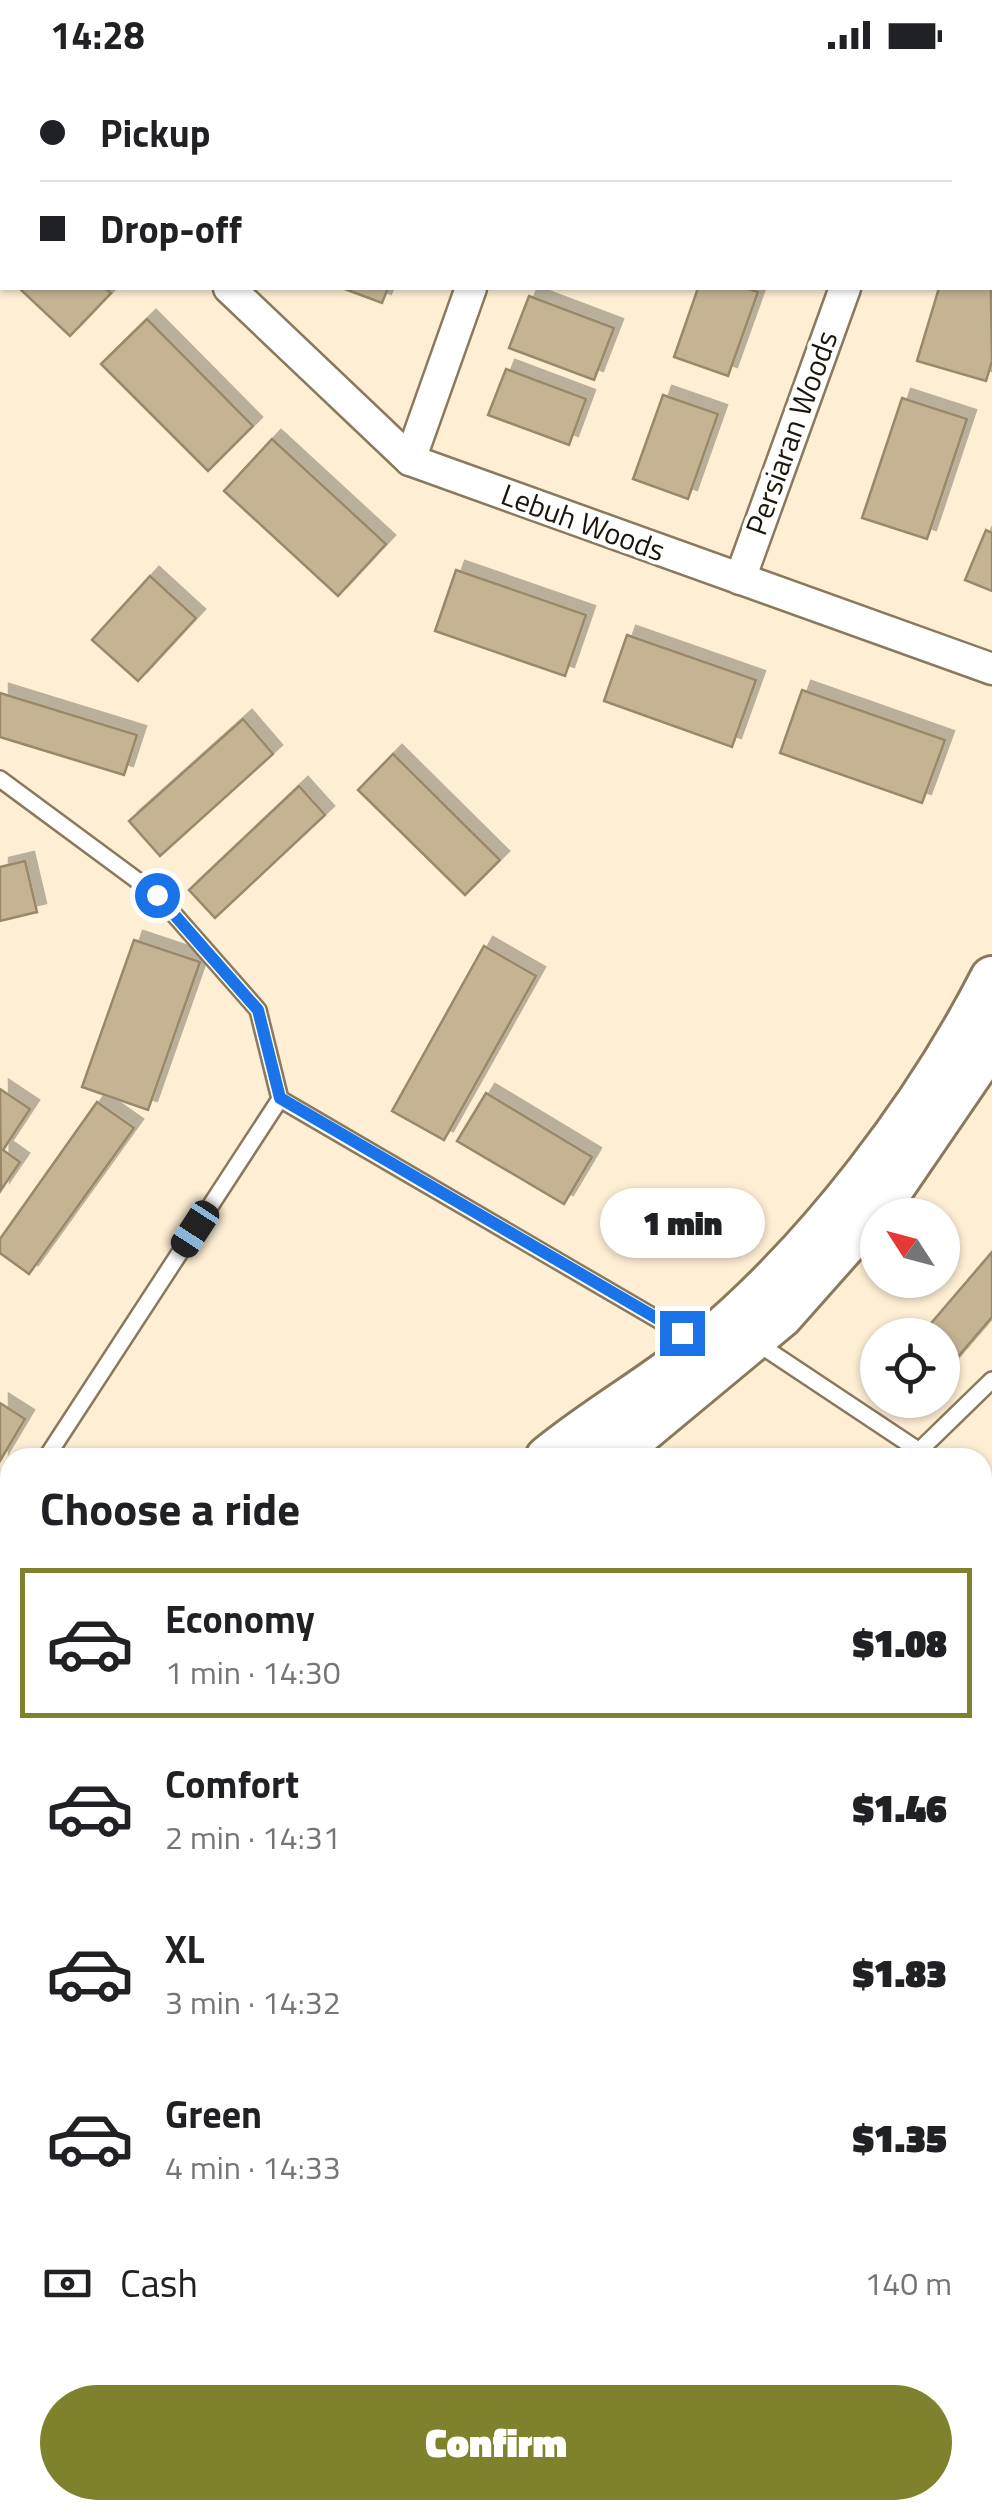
<!DOCTYPE html>
<meta charset="utf-8">
<style>
:root{--surface:#fff;--page:#f2f2f2;--text:#202124;--muted:#757577;--line:#e0e0e0;--accent:#7f822c}
body{margin:0;font-family:"Titillium Web",sans-serif;background:var(--page);color:var(--text);height:100vh;display:flex;flex-direction:column;font-size:38px;white-space:nowrap}
*{box-sizing:border-box;margin:0}
p{font-size:32px;color:var(--muted)}
.icon{flex:none;width:55px;height:55px;fill:none;stroke:currentColor;stroke-width:2;stroke-linecap:round;stroke-linejoin:round}
.map{position:relative;flex:1;overflow:hidden}
.panel{position:absolute;left:0px;top:1378px;width:992px;height:1072px;display:flex;flex-direction:column;background:var(--surface);border-radius:30px 30px 0 0;box-shadow:0 2px 8px #0004}
.panel>*{flex:none}
.banner{position:absolute;left:0px;top:0px;width:992px;height:220px;box-shadow:0 2px 8px #0004;display:grid;align-content:center;height:220px;padding:0 40px;background:var(--surface)}
.needle{width:65px;rotate:306deg}
.buttons{position:absolute;left:860px;top:1128px;display:grid;gap:20px}
.buttons a{display:grid;place-items:center;width:100px;height:100px;border-radius:50%;background:var(--surface);box-shadow:0 2px 8px #0004;font-size:50px}
.end{position:absolute;width:45px;height:45px;margin:-22px;border:12px solid #1a73e8;background:#fff;box-shadow:0 0 0 5px #fff}
.from{border-radius:50%}
.bubble{position:absolute;height:70px;border-radius:35px;background:var(--surface);box-shadow:0 2px 8px #0004;font-size:32px;font-weight:800;line-height:70px;text-align:center}
.car{position:absolute;width:30px;height:60px;margin:-30px -15px;border-radius:12px;box-shadow:0 0 8px 2px #0007;background:linear-gradient(#222 24%,#8ab4d8 0 40%,#222 0 76%,#8ab4d8 0 86%,#222 0)}
.banner b{display:flex;align-items:center;gap:35px;height:95px;font-size:38px}
.banner b+b{border-top:2px solid var(--line)}
.banner i{width:25px;height:25px;background:var(--text)}
ul{padding:0;list-style:none}
li{display:flex;align-items:center;gap:30px;height:150px;margin:0 20px 15px;padding:0 20px;border:5px solid transparent;border-radius:0px}
li div{flex:1}
li b{display:block;font-size:38px}
li em{font-style:normal;font-weight:800}
li.current{border-color:var(--accent)}
li>.icon{width:90px;height:90px;stroke-width:1.5}
h2{padding:0 40px;font-size:45px;line-height:120px}
.pay{display:flex;align-items:center;gap:25px;height:110px;padding:0 40px;font-size:38px}
.pay p{margin-inline-start:auto}
.primary-button{display:flex;gap:20px;margin-top:auto;padding:20px 40px}
.primary-button a{flex:1;height:115px;border-radius:60px;background:var(--accent);color:#fff;font-size:40px;font-weight:800;line-height:115px;text-align:center}
.status{display:flex;justify-content:space-between;align-items:center;height:70px;padding:0 50px;background:var(--surface);direction:ltr}
.status svg{height:28px;fill:currentColor}
.map>svg:first-child{display:block}
.building{fill:#c5b394;stroke:#99886a;stroke-width:2.5;filter:url(#shadow)}
.lines{fill:none;stroke-linecap:round;stroke-linejoin:round}
.service-casing{stroke:#8a795c;stroke-width:20}
.minor-casing{stroke:#8a795c;stroke-width:35}
.secondary-casing{stroke:#8a795c;stroke-width:48}
.service{stroke:#fff;stroke-width:15}
.minor{stroke:#fff;stroke-width:30}
.secondary{stroke:#fff;stroke-width:42}
.route{stroke:#1a73e8;stroke-width:12}
.labels{text-anchor:middle;stroke-width:8;stroke-linejoin:round;paint-order:stroke}
.street-label{font-size:30px;fill:#1c160a;stroke:#fff}
</style>
<div class="status"><b>14:28</b><svg viewBox="0 0 49 12"><path d="M0 12V9h3v3zM5 12V6h3v6zM10 12V3h3v9zM15 12V0h3v12zM26 1h20v11H26zM47 4h2v5h-2z"/></svg></div>
<div class="map">
<svg width="992" height="2449" viewBox="0 0 992 2449">
<defs>
<filter id="shadow"><feDropShadow dx="9" dy="-9" stdDeviation="0" flood-color="#0004"/></filter>
</defs>
<rect width="100%" height="100%" fill="#fdeed4"/>
<g class="building">
<path d="M769,0h99l3,1 -102,1z"/>
<path d="M990,173l2,118 -6,20 -69,-20 22,-73h51z"/>
<path d="M19,218h86l6,5 -41,43z"/>
<path d="M342,218h46l-6,15z"/>
<path d="M698,218h47l13,4 -30,84 -54,-19z"/>
<path d="M529,226l85,32 -20,52 -85,-32z"/>
<path d="M147,249l106,107 -45,45 -107,-107z"/>
<path d="M506,299l80,30 -17,46 -81,-30z"/>
<path d="M663,325l55,19 -30,85 -55,-20z"/>
<path d="M902,328l65,21 -40,120 -65,-21z"/>
<path d="M272,369l114,105 -48,52 -114,-105z"/>
<path d="M986,460l6,3v58l-27,-11z"/>
<path d="M456,500l130,45 -21,61 -130,-45z"/>
<path d="M150,506l46,42 -58,63 -46,-41z"/>
<path d="M627,565l129,45 -24,67 -128,-46z"/>
<path d="M802,620l143,50 -23,63 -142,-50z"/>
<path d="M0,623l137,42 -13,40 -124,-38z"/>
<path d="M243,649l30,35 -113,102 -31,-35z"/>
<path d="M393,684l107,106 -35,35 -107,-105z"/>
<path d="M299,716l26,29 -110,103 -26,-28z"/>
<path d="M25,791l12,51 -37,9v-54z"/>
<path d="M134,870l66,22 -52,148 -66,-23z"/>
<path d="M484,876l52,30 -92,164 -52,-29z"/>
<path d="M0,1019l30,20 -27,41 17,12 -19,28z"/>
<path d="M486,1023l106,64 -28,47 -107,-63z"/>
<path d="M97,1032l37,26 -105,146 -29,-21v-14z"/>
<path d="M992,1182v65l-48,56 -2,-38h-21z"/>
<path d="M0,1333l25,16 -25,42z"/>
<path d="M0,2344l10,7v47l-10,14z"/>
<path d="M20,2440h56l-6,9h-55z"/>
<path d="M145,2440h96l14,9h-116z"/>
<path d="M713,2440h76l-5,9h-55z"/>
</g>
<g class="lines">
<defs>
<g id="service">
<path d="M0,709l157,116 101,115 22,89 420,245"/>
<path d="M754,1271l176,117"/>
<path d="M920,1380l72,-70"/>
<path d="M46,1388l234,-359"/>
<path d="M982,1426l10,3"/>
<path d="M0,1458l10,-15"/>
<path d="M982,2292l10,-18"/>
<path d="M982,2382l10,-6"/>
<path d="M392,2440l20,9"/>
<path d="M932,2449l4,-9"/>
</g>
<g id="minor">
<path d="M188,2l1,-2"/>
<path d="M547,2l1,-2"/>
<path d="M922,2v-2"/>
<path d="M0,4l2,2"/>
<path d="M229,218l181,172 582,209"/>
<path d="M410,390l61,-172"/>
<path d="M740,509l105,-291"/>
</g>
<g id="secondary">
<path d="M547,1388c51,-42 110,-74 160,-116 112,-94 219,-235 285,-364"/>
<path d="M610,1388l171,-142 103,-116 108,-158"/>
<path d="M0,1956l10,-8"/>
<path d="M0,2049l10,-3"/>
<path d="M982,2056l10,5"/>
<path d="M982,2115l10,5"/>
</g>
</defs>
<use href="#service" class="service-casing"/>
<use href="#minor" class="minor-casing"/>
<use href="#secondary" class="secondary-casing"/>
<use href="#service" class="service"/>
<use href="#minor" class="minor"/>
<use href="#secondary" class="secondary"/>
</g>
<g class="lines">
<path class="route" d="M157,825l101,115 22,88 402,235"/>
</g>
<g class="labels">
<g class="street-label">
<text transform="translate(792 363) rotate(-70)" y="10">Persiaran Woods</text>
<text transform="translate(583 453) rotate(20)" y="10">Lebuh Woods</text>
</g>
</g>
</svg>
<div class="buttons">
<a><svg class="needle" viewBox="-14 -14 28 28"><path d="M0-13l5 13h-10z" fill="#e53935"/><path d="M0 13l5-13h-10z" fill="#757577"/></svg></a>
<a><svg class="icon" aria-label="locate" viewBox="0 0 24 24"><circle cx="12" cy="12" r="6"/><path d="M12 2v4M12 18v4M2 12h4M18 12h4"/></svg></a>
</div>
<i class="end from" style="left:157px;top:825px"></i>
<i class="end" style="left:682px;top:1263px"></i>
<div class="bubble" style="left:600px;top:1118px;width:165px">1 min</div>
<i class="car" style="left:195px;top:1159px;rotate:213deg"></i>
<div class="banner">
<b><i class="from"></i>Pickup</b>
<b><i></i>Drop-off</b>
</div>
<section class="panel">
<h2>Choose a ride</h2>
<ul>
<li class="current"><svg class="icon" aria-label="car" viewBox="0 0 24 24"><path d="M5 17H2v-5l4-1 3-4h7l3 4 3 1v5h-3M9 17h6M6 11h13"/><circle cx="7" cy="17" r="2"/><circle cx="17" cy="17" r="2"/></svg><div><b>Economy</b><p>1 min · 14:30</p></div><em>$1.08</em></li>
<li><svg class="icon" aria-label="car" viewBox="0 0 24 24"><path d="M5 17H2v-5l4-1 3-4h7l3 4 3 1v5h-3M9 17h6M6 11h13"/><circle cx="7" cy="17" r="2"/><circle cx="17" cy="17" r="2"/></svg><div><b>Comfort</b><p>2 min · 14:31</p></div><em>$1.46</em></li>
<li><svg class="icon" aria-label="car" viewBox="0 0 24 24"><path d="M5 17H2v-5l4-1 3-4h7l3 4 3 1v5h-3M9 17h6M6 11h13"/><circle cx="7" cy="17" r="2"/><circle cx="17" cy="17" r="2"/></svg><div><b>XL</b><p>3 min · 14:32</p></div><em>$1.83</em></li>
<li><svg class="icon" aria-label="car" viewBox="0 0 24 24"><path d="M5 17H2v-5l4-1 3-4h7l3 4 3 1v5h-3M9 17h6M6 11h13"/><circle cx="7" cy="17" r="2"/><circle cx="17" cy="17" r="2"/></svg><div><b>Green</b><p>4 min · 14:33</p></div><em>$1.35</em></li>
</ul>
<div class="pay"><svg class="icon" aria-label="cash" viewBox="0 0 24 24"><path d="M3 7h18v10H3z"/><circle cx="12" cy="12" r="2"/></svg>Cash<p>140 m</p></div>
<div class="primary-button"><a>Confirm</a></div>
</section>
</div>
